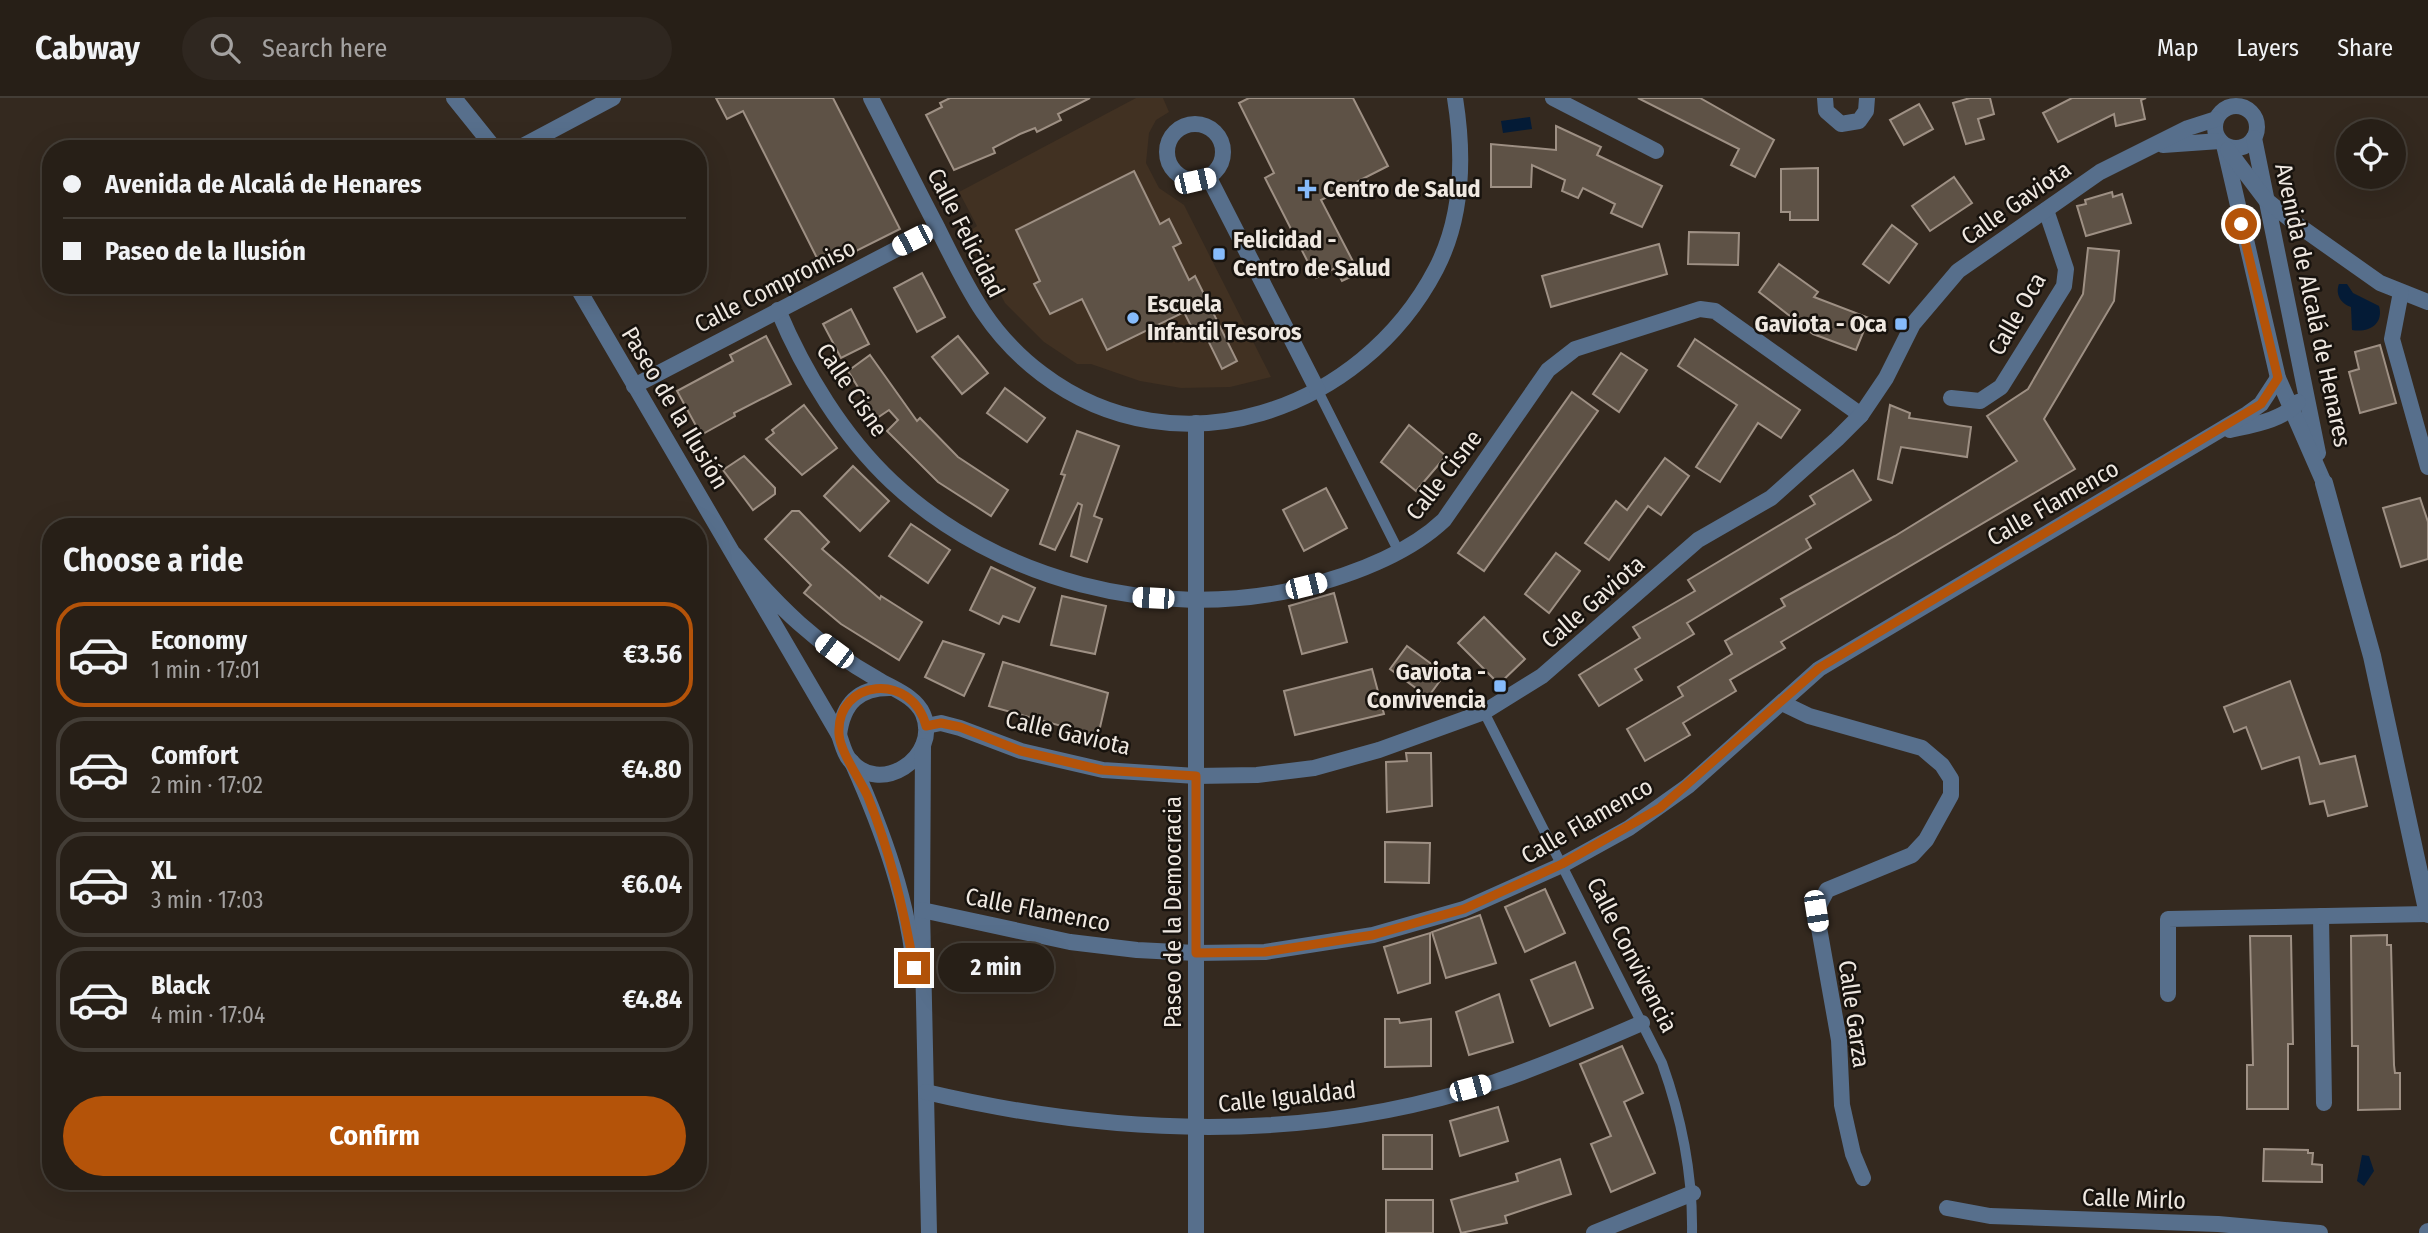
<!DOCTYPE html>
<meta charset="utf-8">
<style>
:root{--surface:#271f17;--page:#2f2720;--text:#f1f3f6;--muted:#a4a2a1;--line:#433d36;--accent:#b45309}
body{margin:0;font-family:"Fira Sans Condensed",sans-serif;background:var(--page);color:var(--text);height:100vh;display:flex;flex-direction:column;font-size:26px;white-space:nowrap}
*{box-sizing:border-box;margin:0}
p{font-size:23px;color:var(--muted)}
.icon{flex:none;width:38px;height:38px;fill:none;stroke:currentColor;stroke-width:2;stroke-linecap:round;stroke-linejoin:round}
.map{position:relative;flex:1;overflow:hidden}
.drawer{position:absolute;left:42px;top:420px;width:665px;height:672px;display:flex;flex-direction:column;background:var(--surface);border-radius:28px;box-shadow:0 7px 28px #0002,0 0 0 2px var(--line)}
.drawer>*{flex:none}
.banner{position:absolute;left:42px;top:42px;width:665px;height:154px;border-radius:28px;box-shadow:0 7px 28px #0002,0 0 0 2px var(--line);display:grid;align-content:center;height:154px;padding:0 21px;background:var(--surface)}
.controls{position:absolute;left:2336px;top:21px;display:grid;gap:14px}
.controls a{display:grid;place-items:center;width:70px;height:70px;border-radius:50%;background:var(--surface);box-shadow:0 7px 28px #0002,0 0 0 2px var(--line);font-size:35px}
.end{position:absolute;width:32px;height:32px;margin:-16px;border:9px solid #b45309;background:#fff;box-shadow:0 0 0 4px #fff}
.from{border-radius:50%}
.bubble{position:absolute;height:49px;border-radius:24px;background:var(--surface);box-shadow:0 7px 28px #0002,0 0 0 2px var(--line);font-size:23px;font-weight:700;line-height:49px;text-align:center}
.car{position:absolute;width:21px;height:42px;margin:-21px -10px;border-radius:9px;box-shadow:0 0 5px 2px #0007;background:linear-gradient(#fff 24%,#345 0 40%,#fff 0 76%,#345 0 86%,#fff 0)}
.banner b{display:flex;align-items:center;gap:24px;height:66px;font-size:26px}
.banner b+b{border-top:2px solid var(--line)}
.banner i{width:18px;height:18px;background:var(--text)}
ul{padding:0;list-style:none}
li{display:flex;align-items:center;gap:21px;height:105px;margin:0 14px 10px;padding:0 7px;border:4px solid var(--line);border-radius:28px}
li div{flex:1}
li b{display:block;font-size:26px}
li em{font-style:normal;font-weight:700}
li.selected{border-color:var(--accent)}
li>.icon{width:63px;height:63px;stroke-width:1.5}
h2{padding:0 21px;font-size:32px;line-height:84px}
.primary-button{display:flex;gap:14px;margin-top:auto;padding:14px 21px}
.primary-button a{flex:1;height:80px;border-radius:42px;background:var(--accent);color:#fff;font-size:28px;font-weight:700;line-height:80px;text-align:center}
header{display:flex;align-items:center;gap:42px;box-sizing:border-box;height:98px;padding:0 35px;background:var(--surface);border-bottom:2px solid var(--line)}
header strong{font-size:33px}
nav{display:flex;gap:38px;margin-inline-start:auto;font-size:24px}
.search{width:490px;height:63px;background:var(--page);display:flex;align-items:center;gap:18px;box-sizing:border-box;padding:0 24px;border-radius:38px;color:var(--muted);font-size:26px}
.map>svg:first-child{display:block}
.built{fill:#413122}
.water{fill:#041b36}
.building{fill:#5e5246;stroke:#9e9084;stroke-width:2}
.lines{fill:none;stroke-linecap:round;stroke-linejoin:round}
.pedestrian{stroke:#576f8c;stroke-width:10}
.minor{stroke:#576f8c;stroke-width:16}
.tertiary{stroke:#576f8c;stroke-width:18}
.route{stroke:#b45309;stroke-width:9}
.poi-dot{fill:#86bbfb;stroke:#18130e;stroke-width:2.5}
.labels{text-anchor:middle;stroke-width:5;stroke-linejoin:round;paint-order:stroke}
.poi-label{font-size:24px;font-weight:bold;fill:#efe8e1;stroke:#18130e;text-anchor:start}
.street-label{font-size:24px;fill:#efe8e1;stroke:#18130e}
</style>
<header>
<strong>Cabway</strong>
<div class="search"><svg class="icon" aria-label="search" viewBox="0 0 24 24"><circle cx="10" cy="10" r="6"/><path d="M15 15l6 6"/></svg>Search here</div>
<nav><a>Map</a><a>Layers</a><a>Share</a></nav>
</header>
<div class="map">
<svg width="2428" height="1135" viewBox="0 0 2428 1135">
<rect width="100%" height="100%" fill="#34291f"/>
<path class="built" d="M1136,0h27l6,14 -13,8 -7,13 -3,30 13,25 25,17 87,172 -41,10 -49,1 -41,-7 -49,-17h-14l-33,-22 -39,-39 -37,-71 9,-6 -18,-34z"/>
<g class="water">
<path d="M1530,19l2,12 -29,4 -2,-12z"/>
<path d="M2339,186h8l6,9 26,13c5,18 -10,27 -27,24l-1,-23c-10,-3 -16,-13 -12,-23z"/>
<path d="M2362,1057l7,1 5,15 -10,15 -7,-5z"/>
</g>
<g class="building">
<path d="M716,0h117l67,131 -78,39 -79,-157 -16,8z"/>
<path d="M950,0h140l-32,16 3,6 -24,12 -2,-4 -15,6 -27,14 2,5 -41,17 -28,-55 16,-8 -2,-4z"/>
<path d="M1249,0h104l35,68 -67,34 38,73 -17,8 -7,-13 -19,10 -51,-100 9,-5 -35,-70z"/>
<path d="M1638,0h62l74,42 -19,37 -24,-12 8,-16z"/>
<path d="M1970,0h20l4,16 -16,5 6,20 -18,5 -13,-41z"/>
<path d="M2072,0h74l-5,2 4,19 -29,7 -2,-12 -56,28 -15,-29z"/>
<path d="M1919,6l14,25 -29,16 -14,-25z"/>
<path d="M1556,28l45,21 -4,8 65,31 -20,41 -31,-14 4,-9 -32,-16 -5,10 -16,-7 3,-11 -33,-15 -1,22h-40v-43l65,6z"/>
<path d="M1818,70v52h-28v-8h-9v-43z"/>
<path d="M1134,73l26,53 9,-5 12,24 -8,4 16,33 6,-4 42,85 -15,8 -19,-39 -8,4 -11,-22 -77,38 -25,-51 -32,15 -16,-30 6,-3 -24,-51z"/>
<path d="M1954,79l18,26 -42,28 -18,-25z"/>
<path d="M2112,94l1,5 9,-3 9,29 -45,13 -9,-30 9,-2 -1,-4z"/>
<path d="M1892,127l25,19 -28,39 -26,-19z"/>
<path d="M1689,134l50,1 -1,32 -50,-1z"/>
<path d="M1659,146l8,30 -116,33 -9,-31z"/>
<path d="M2088,150l31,3 -5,50 -70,118 31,50 -294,173 4,6 -55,32 6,11 -53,32 7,12 -45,26 -18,-32 56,-33 -5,-9 54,-33 -7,-13 60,-35 -4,-7 114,-63 122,-75 -30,-45 41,-27 55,-95z"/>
<path d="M1779,166l39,28 -4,5 55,21 -13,32 -43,-16 -54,-42z"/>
<path d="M922,175l23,44 -28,15 -23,-44z"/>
<path d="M851,211l18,35 -28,14 -18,-34z"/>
<path d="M766,238l25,48 -57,29 1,3 -34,19 -24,-44 56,-30 -3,-6z"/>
<path d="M958,238l30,37 -26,21 -30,-37z"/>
<path d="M1695,241l105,71 -19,28 -23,-15 -38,59 -24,-15 41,-62 -59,-39z"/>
<path d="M2380,247l16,58 -36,10 -11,-41 10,-3 -4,-17z"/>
<path d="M1621,255l26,17 -28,42 -26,-18z"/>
<path d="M870,257l47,66 3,-3 38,39 50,33 -17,26 -53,-34 -51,-51 11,-11 -9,-10 -12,8 -29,-47z"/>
<path d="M1005,290l40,30 -18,24 -40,-29z"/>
<path d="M1572,294l26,19 -114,160 -26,-18z"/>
<path d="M804,307l33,43 -35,27 -36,-36 8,-6 -2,-3z"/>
<path d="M1890,307l20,8 -1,5 62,9 -4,30 -66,-10 -9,36 -14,-4z"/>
<path d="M1409,327l37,31 -30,35 -35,-29z"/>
<path d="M1077,333l42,15 -25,70 8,3 -15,43 -16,-6 11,-51 -4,-2 -23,47 -15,-6 25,-69 -4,-1z"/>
<path d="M744,358l31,32v6l-22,16 -30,-40z"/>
<path d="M1665,360l24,18 -28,39 -13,-9 -39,54 -24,-17 31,-42 11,9z"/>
<path d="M853,368l36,35 -29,30 -36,-35z"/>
<path d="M1853,372l18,30 -65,39 5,9 -124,75 7,11 -59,35 7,11 -43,26 -20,-31 61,-37 -7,-11 62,-36 -7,-11 127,-76 -5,-8z"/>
<path d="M1326,390l21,40 -43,23 -21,-41z"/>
<path d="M2420,400l8,24v37l-27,8 -18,-59z"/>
<path d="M792,413h7l30,31 -7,7 58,50 1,-3 41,26 -23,38 -58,-36 -37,-31 7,-8 -46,-46z"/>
<path d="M911,426l39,26 -22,33 -39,-27z"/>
<path d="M1556,455l24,18 -31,42 -24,-19z"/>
<path d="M991,469l44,21 -16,34 -16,-6 -4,8 -29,-14z"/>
<path d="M1334,495l13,49 -45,12 -13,-48z"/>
<path d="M1062,498l44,10 -11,48 -44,-9z"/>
<path d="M1484,519l41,42 -26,25 -41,-41z"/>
<path d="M943,543l41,13 -20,42 -39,-19z"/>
<path d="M1407,548l38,28 -17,23 -38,-28z"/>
<path d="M1003,564l105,31 -10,43 -109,-30z"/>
<path d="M1372,571l12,45 -89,21 -11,-44z"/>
<path d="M2290,583l30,83 35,-8 12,50 -39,10 -4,-15 -14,3 -11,-47 -37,12 -16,-42 -12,5 -10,-25z"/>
<path d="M1406,655h25l1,53 -45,6 -1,-50 21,-1z"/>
<path d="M1385,744l45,1 -1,40 -44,-1z"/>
<path d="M1545,791l20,44 -40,19 -20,-45z"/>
<path d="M1480,817l16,48 -50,15 -14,-46z"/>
<path d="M1430,835v50l-32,10 -14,-46z"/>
<path d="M2387,837v10h4l3,120 1,8h5v36l-42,1v-64h-6l-1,-110z"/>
<path d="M2250,838h41l2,108h-5v65h-41v-44h6z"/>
<path d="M1575,864l18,46 -43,18 -19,-46z"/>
<path d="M1499,896l14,48 -44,13 -13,-43z"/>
<path d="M1385,921h14l1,4 31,-4v47l-46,1z"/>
<path d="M1622,948l21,47 -19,9 31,71 -44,19 -20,-48 20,-8 -31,-72z"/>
<path d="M1498,1009l10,34 -48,15 -10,-35z"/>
<rect x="1383" y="1037" width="49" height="34"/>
<path d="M2264,1051l44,1v3h5l-1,11 10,1v17l-59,-1z"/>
<path d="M1560,1061l11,35 -66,22 2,7 -46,10 -10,-33 67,-19 -2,-7z"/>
<rect x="1386" y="1102" width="47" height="33"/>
</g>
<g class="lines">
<g class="pedestrian">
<path d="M1318,293l81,161"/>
<path d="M1484,614l178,351c20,56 31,110 30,170"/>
</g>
<g class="minor">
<path d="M454,0l41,51"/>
<path d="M871,0c22,43 43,85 65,127 30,60 51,108 106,149 135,102 320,37 394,-105 27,-52 28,-115 19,-171"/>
<path d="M1553,0l103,53"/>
<path d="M1825,0l1,13 15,13 18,-3 7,-10 1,-13"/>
<circle cx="2236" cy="29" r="21"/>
<circle cx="1195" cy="54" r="28"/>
<path d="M2254,40l64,315"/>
<path d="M2163,47l57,-4"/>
<path d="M2224,47l54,233 46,105"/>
<path d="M517,51l96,-51"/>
<path d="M2228,52l37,49 30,24 85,60 48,19"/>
<path d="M1209,80l109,213"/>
<path d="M576,187l263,450c3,8 5,18 10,24 30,39 92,-2 74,-45 -8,-18 -30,-25 -46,-35 -60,-34 -99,-72 -143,-125"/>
<path d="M2401,194l-9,47 36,128"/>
<path d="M778,212c26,62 65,126 114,172 106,99 265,139 405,107 52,-13 109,-33 147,-69l104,-150 27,-21 125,-40 15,2 146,104"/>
<path d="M634,288l303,-158"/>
<path d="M1951,300l29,3 21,-14 63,-101 2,-17 -20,-59"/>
<path d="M2230,332c22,-5 54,-10 68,-28"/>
<path d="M1782,605l27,13 113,32 20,17 9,14v16l-25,45 -14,15 -85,35 -11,21 23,129 3,65 11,49 10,24"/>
<path d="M926,628l15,-3 19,5 61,23 82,19 93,6 61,-1 57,-7 65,-18 105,-38 58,-36 156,-136 73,-42 66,-59 24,-24 25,-37 27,-54 45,-53 142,-99 88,-44 28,-9"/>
<path d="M839,637c4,-32 20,-48 53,-47"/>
<path d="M923,648l-1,164 7,323"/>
<path d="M852,664c30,67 58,142 63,216"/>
<path d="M922,812l148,32 67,8 59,3 69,-1 108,-17 91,-26 98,-44 67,-37 59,-42 131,-117 428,-255 14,-10 17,-26"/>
<path d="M2321,818l3,187"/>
<path d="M2168,896v-75l260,-5"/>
<path d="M926,994c187,44 384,52 569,-10 50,-17 99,-38 147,-59"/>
<path d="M1947,1110l43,8 228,8 102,9"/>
<path d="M1196,1135v-810"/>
<path d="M1594,1135l99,-40"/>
</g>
<g class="tertiary">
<path d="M2324,385l48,173 56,258"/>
<path d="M2428,1135v-1"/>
</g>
</g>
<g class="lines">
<path class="route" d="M914,870c-10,-59 -24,-116 -46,-171 -8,-18 -28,-45 -29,-63 -3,-55 73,-63 87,-8l15,-3 19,4 61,24 81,19 94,6v177l69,-1 108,-17 91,-26 98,-45 98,-56 159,-140 442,-264 17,-26 -37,-154"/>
</g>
<g class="poi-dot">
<path d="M1303.5 80.5h7v7h7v7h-7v7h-7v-7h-7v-7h7z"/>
<rect x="1212" y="149" width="14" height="14" rx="3.5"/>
<circle cx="1133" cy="220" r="7"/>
<rect x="1894" y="219" width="14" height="14" rx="3.5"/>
<rect x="1493" y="581" width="14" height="14" rx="3.5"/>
</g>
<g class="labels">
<g class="poi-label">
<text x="1323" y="99">Centro de Salud</text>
<text x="1233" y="150">Felicidad -<tspan x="1233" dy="28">Centro de Salud</tspan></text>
<text x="1147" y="214">Escuela<tspan x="1147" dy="28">Infantil Tesoros</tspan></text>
<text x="1887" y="234" text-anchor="end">Gaviota - Oca</text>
<text x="1486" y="582" text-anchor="end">Gaviota -<tspan x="1486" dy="28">Convivencia</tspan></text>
</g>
<g class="street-label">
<text transform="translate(2016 105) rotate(-35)" y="8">Calle Gaviota</text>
<text transform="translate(966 135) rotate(63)" y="8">Calle Felicidad</text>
<text transform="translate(775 188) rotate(-27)" y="8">Calle Compromiso</text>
<text transform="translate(2313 207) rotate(78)" y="8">Avenida de Alcalá de Henares</text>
<text transform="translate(2017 216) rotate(-60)" y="8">Calle Oca</text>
<text transform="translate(852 292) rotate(56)" y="8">Calle Cisne</text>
<text transform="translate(675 310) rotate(59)" y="8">Paseo de la Ilusión</text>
<text transform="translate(1444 377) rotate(-52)" y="8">Calle Cisne</text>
<text transform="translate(2053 405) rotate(-30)" y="8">Calle Flamenco</text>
<text transform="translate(1593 504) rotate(-41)" y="8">Calle Gaviota</text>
<text transform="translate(1068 635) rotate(13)" y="8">Calle Gaviota</text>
<text transform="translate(1587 723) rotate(-30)" y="8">Calle Flamenco</text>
<text transform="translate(1038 812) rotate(11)" y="8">Calle Flamenco</text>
<text transform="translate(1173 814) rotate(-90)" y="8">Paseo de la Democracia</text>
<text transform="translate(1632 857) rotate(63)" y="8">Calle Convivencia</text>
<text transform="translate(1854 916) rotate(82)" y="8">Calle Garza</text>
<text transform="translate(1287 999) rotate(-6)" y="8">Calle Igualdad</text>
<text transform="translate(2134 1101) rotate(2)" y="8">Calle Mirlo</text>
</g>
</g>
</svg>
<div class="controls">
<a><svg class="icon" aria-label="locate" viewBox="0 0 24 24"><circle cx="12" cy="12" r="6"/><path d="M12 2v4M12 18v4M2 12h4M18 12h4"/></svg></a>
</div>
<i class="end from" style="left:2241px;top:126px"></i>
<i class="end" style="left:914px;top:870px"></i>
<div class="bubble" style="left:938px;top:845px;width:116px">2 min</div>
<i class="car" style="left:1195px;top:83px;rotate:77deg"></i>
<i class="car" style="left:912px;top:142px;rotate:243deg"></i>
<i class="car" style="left:1306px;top:488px;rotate:76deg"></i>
<i class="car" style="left:1153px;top:500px;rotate:273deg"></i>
<i class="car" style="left:834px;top:553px;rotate:307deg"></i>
<i class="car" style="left:1816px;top:813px;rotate:171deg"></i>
<i class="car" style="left:1470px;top:990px;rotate:75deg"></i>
<div class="banner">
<b><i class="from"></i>Avenida de Alcalá de Henares</b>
<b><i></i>Paseo de la Ilusión</b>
</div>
<section class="drawer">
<h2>Choose a ride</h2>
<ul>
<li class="selected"><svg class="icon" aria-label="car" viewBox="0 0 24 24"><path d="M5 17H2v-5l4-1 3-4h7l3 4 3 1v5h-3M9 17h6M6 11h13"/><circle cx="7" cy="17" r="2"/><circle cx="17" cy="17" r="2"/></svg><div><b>Economy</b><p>1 min · 17:01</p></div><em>€3.56</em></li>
<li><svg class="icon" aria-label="car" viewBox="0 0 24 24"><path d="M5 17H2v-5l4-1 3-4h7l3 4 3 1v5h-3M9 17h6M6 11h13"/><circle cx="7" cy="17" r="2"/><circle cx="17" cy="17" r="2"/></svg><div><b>Comfort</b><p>2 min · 17:02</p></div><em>€4.80</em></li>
<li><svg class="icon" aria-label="car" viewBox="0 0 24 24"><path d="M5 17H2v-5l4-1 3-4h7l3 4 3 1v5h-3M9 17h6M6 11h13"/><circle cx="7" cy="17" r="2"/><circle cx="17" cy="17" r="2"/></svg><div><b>XL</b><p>3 min · 17:03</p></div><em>€6.04</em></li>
<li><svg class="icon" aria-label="car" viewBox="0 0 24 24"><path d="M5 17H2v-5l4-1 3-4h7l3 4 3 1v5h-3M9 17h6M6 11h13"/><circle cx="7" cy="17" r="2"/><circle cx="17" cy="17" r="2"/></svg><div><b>Black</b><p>4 min · 17:04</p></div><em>€4.84</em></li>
</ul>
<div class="primary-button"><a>Confirm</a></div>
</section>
</div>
